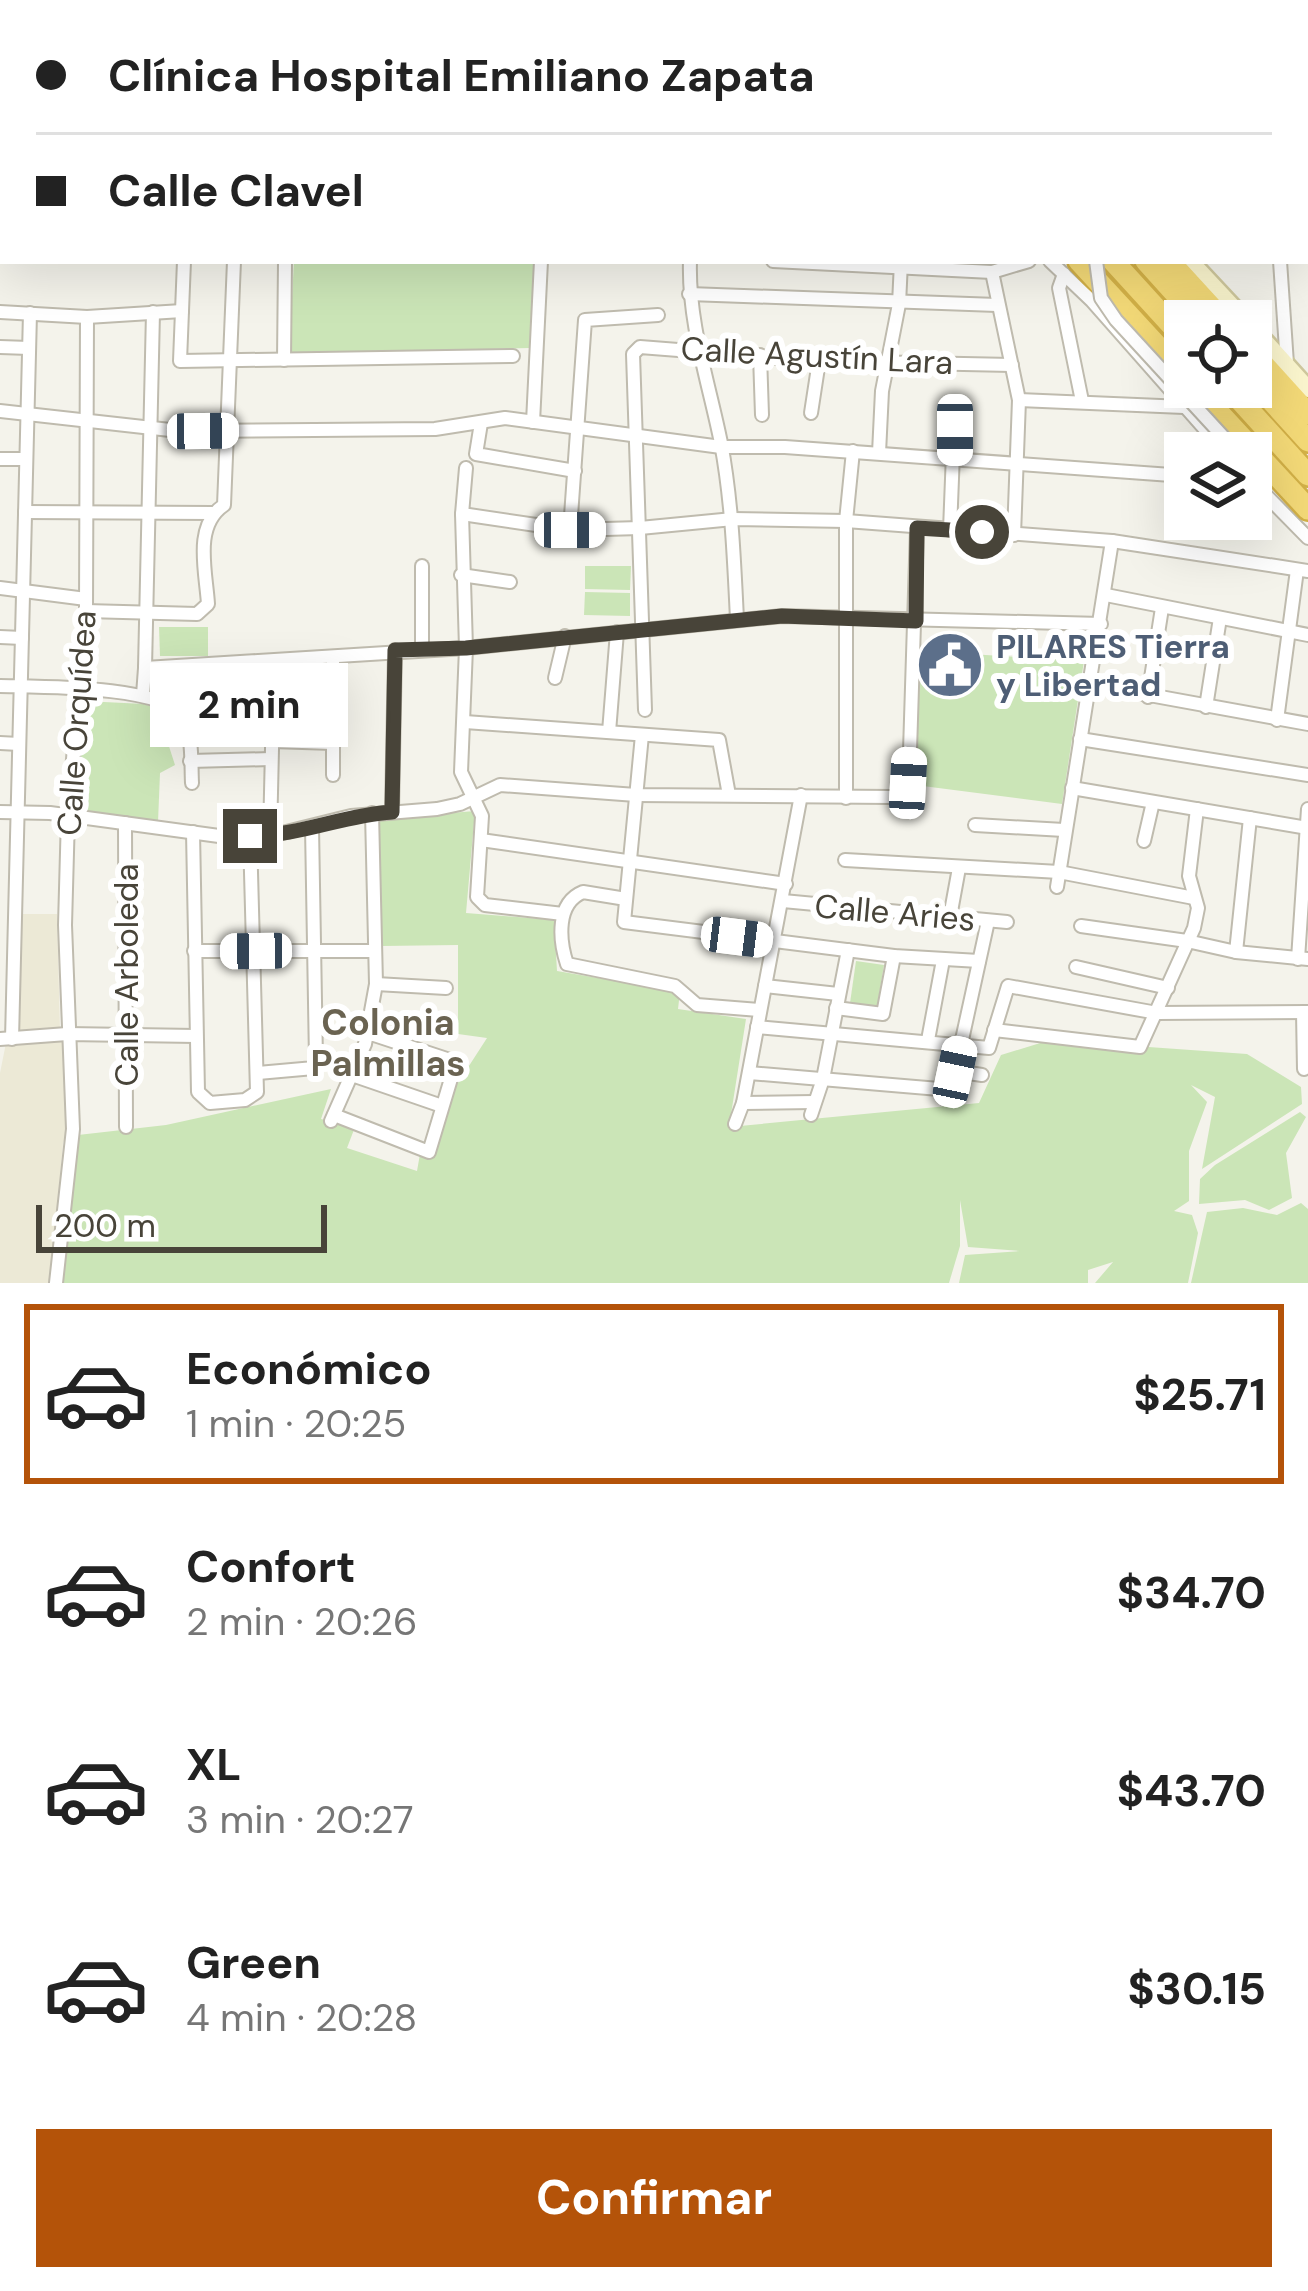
<!DOCTYPE html>
<html lang="es">
<meta charset="utf-8">
<style>
:root{--surface:#fff;--page:#f6f6f6;--text:#222;--muted:#767676;--line:#e0e0e0;--accent:#b45309}
body{margin:0;font-family:"DM Sans",sans-serif;background:var(--page);color:var(--text);height:100vh;display:flex;flex-direction:column;font-size:45px;white-space:nowrap}
*{box-sizing:border-box;margin:0}
p{font-size:39px;color:var(--muted)}
.icon{flex:none;width:66px;height:66px;fill:none;stroke:currentColor;stroke-width:2;stroke-linecap:round;stroke-linejoin:round}
.map{position:relative;height:1283px;overflow:hidden}
.side{display:flex;flex-direction:column;background:var(--surface);flex:1}
.side>*{flex:none}
.top-card{position:absolute;left:0px;top:0px;width:1308px;height:264px;box-shadow:0 12px 48px #0002;display:grid;align-content:center;height:264px;padding:0 36px;background:var(--surface)}
.tools{position:absolute;left:1164px;top:300px;display:grid;gap:24px}
.tools a{display:grid;place-items:center;width:108px;height:108px;border-radius:0px;background:var(--surface);box-shadow:0 12px 48px #0002;font-size:60px}
.scale{position:absolute;left:36px;bottom:30px;width:291px;box-sizing:border-box;padding-left:12px;border:6px solid #484439;border-top:0;font-size:33px;line-height:42px;white-space:nowrap;color:#484439;-webkit-text-stroke:9px #fff;paint-order:stroke}
.end{position:absolute;width:54px;height:54px;margin:-27px;border:15px solid #484439;background:#fff;box-shadow:0 0 0 6px #fff}
.from{border-radius:50%}
.bubble{position:absolute;height:84px;border-radius:0px;background:var(--surface);box-shadow:0 12px 48px #0002;font-size:39px;font-weight:700;line-height:84px;text-align:center}
.car{position:absolute;width:36px;height:72px;margin:-36px -18px;border-radius:15px;box-shadow:0 0 9px 3px #0007;background:linear-gradient(#fff 24%,#345 0 40%,#fff 0 76%,#345 0 86%,#fff 0)}
.top-card b{display:flex;align-items:center;gap:42px;height:114px;font-size:45px}
.top-card b+b{border-top:3px solid var(--line)}
.top-card i{width:30px;height:30px;background:var(--text)}
ul{padding:21px 0 0;list-style:none}
li{display:flex;align-items:center;gap:36px;height:180px;margin:0 24px 18px;padding:0 12px;border:6px solid transparent;border-radius:0px}
li div{flex:1}
li b{display:block;font-size:45px}
li em{font-style:normal;font-weight:700}
li.selected{border-color:var(--accent)}
li>.icon{width:108px;height:108px;stroke-width:1.5}
.cta{display:flex;gap:24px;margin-top:auto;padding:24px 36px}
.cta a{flex:1;height:138px;border-radius:0px;background:var(--accent);color:#fff;font-size:48px;font-weight:700;line-height:138px;text-align:center}
.map>svg:first-child{display:block}
.education{fill:#ece9d6}
.green{fill:#cbe5b7}
.lines{fill:none;stroke-linecap:round;stroke-linejoin:round}
.street-casing{stroke:#bfbbae;stroke-width:16}
.secondary-casing{stroke:#d0c99e;stroke-width:21}
.highway-casing{stroke:#d2b047;stroke-width:26}
.street{stroke:#fff;stroke-width:12}
.secondary{stroke:#fbf6ce;stroke-width:16}
.highway{stroke:#f3d977;stroke-width:21}
.street-bridge-casing{stroke:#bfbbae;stroke-width:16;stroke-linecap:butt}
.street-bridge{stroke:#fff;stroke-width:12}
.route{stroke:#484439;stroke-width:15}
.labels{text-anchor:middle;stroke-width:12;stroke-linejoin:round;paint-order:stroke}
.street-label{font-size:33px;fill:#484439;stroke:#fff}
.service-label{font-size:33px;font-weight:bold;fill:#4e5e75;stroke:#fff;text-anchor:start}
.neighbourhood-label{font-size:36px;font-weight:bold;fill:#6a6351;stroke:#fff}
</style>
<div class="map">
<svg width="1308" height="1283" viewBox="0 0 1308 1283">
<rect width="100%" height="100%" fill="#f4f3eb"/>
<g class="education">
<path d="M16,914h41l3,117 -43,3z"/>
<path d="M70,1035l1,92 -8,16 -12,140h-51v-210l6,-30z"/>
</g>
<g class="green">
<path d="M294,261h242l-7,87 -240,6z"/>
<path d="M585,566h46l-1,24 -45,-1z"/>
<path d="M585,592l45,1v23l-46,-1z"/>
<path d="M159,627h49v29h-48z"/>
<path d="M921,651l163,10 -22,143 -147,-19z"/>
<path d="M84,701l60,3 13,5 18,56 -15,8 -2,49 -84,-11z"/>
<path d="M475,811l-9,102 88,7 3,51 123,21 -2,17 68,10 -17,108 250,-24 22,-48 49,-15 197,14 54,33 1,17 -100,65 13,-72 -24,-12 16,17 -18,49v50l-15,10 18,4 6,18 -10,50h-93l18,-21 -25,8v13h-129l6,-28 55,-4 -52,-4 -8,-47v46l-11,37h-886l15,-148 88,-10 165,-36 -10,30 34,8 -8,21 70,23 3,-17 10,4 15,-55 42,-65 -29,-4v-89l-76,1 -4,-127z"/>
<path d="M856,961l28,4 -7,42 -27,-4z"/>
<path d="M1300,1112l6,5 -20,36 6,45 -23,12 -24,-10 -46,4 1,-25 15,-14z"/>
<path d="M1301,1203l7,6v74h-117l16,-71 36,-4 34,7z"/>
</g>
<g class="lines">
<defs>
<g id="street">
<path d="M598,0l4,3"/>
<path d="M695,0l4,3"/>
<path d="M788,0l4,3"/>
<path d="M940,0l4,3"/>
<path d="M161,3v-3"/>
<path d="M270,3v-3"/>
<path d="M671,3l2,-3"/>
<path d="M1129,3v-3"/>
<path d="M1193,3v-3"/>
<path d="M1266,3l1,-3"/>
<path d="M0,41h3"/>
<path d="M0,133h3"/>
<path d="M1305,184l3,1"/>
<path d="M184,261l-4,100 333,-5"/>
<path d="M690,261c-2,62 19,122 31,182 11,59 13,117 16,176"/>
<path d="M773,261l219,11 37,-11"/>
<path d="M1050,261l42,40 134,152"/>
<path d="M1280,261l7,103"/>
<path d="M992,272l27,128 -5,135"/>
<path d="M1064,274l-5,14 23,113"/>
<path d="M689,294l308,11"/>
<path d="M0,312l87,5 95,-6"/>
<path d="M0,347l29,1"/>
<path d="M760,355l2,60"/>
<path d="M284,360l1,-99"/>
<path d="M1019,400l165,7"/>
<path d="M0,411l179,20 256,-2 70,-11 216,29h64l400,29"/>
<path d="M811,413l8,-52"/>
<path d="M533,422l8,-161"/>
<path d="M481,423l-5,31 99,17"/>
<path d="M879,453l3,-62 17,-87 2,-42"/>
<path d="M0,459h26"/>
<path d="M466,468l-4,46 4,134 -5,124 21,44 -5,81 8,8 78,9"/>
<path d="M1251,480l57,58"/>
<path d="M25,512l187,1"/>
<path d="M462,514l108,16 70,-2 93,-9 113,2 266,20 196,30"/>
<path d="M570,530l15,-210 73,-5"/>
<path d="M950,530l5,-128"/>
<path d="M461,575l49,7"/>
<path d="M0,588l86,11"/>
<path d="M1106,595l202,40"/>
<path d="M86,611l111,3 11,-10c-2,-33 -15,-78 16,-99l10,-244"/>
<path d="M0,637l22,1"/>
<path d="M422,649v-83"/>
<path d="M333,657v118"/>
<path d="M145,668l8,-356"/>
<path d="M555,678l10,-42"/>
<path d="M1089,684l219,40"/>
<path d="M0,686c38,1 165,-1 183,31 10,18 8,47 9,66"/>
<path d="M143,695l2,-27 321,-20 316,-32 319,8"/>
<path d="M1148,697l14,-89"/>
<path d="M1206,707l14,-89"/>
<path d="M645,710l-12,-356 7,-7 179,14 193,4"/>
<path d="M1277,720l20,-150"/>
<path d="M465,722l254,18 10,55"/>
<path d="M188,730l84,-2"/>
<path d="M609,732l8,-100"/>
<path d="M642,735l-18,187 270,34 85,5"/>
<path d="M1080,739l228,36"/>
<path d="M272,741l61,2"/>
<path d="M0,743l19,1"/>
<path d="M190,761l81,-2"/>
<path d="M1072,788l236,40"/>
<path d="M846,798v-277l7,-70"/>
<path d="M0,812l50,1 169,23h51l81,-20 86,-7 23,-5 40,-19 136,10 257,2 11,-6 5,-8 8,-255"/>
<path d="M392,812l3,-162"/>
<path d="M125,823l1,304"/>
<path d="M975,825l89,5"/>
<path d="M193,832l5,260 12,11 35,-3 12,-8 -7,-256"/>
<path d="M270,836l4,-174"/>
<path d="M481,840l305,44"/>
<path d="M1144,841l9,-39"/>
<path d="M845,860l214,12 135,26"/>
<path d="M1057,887l55,-346"/>
<path d="M626,899l-43,-7c-27,11 -24,48 -16,72l108,22 22,19 62,5"/>
<path d="M783,901l224,21"/>
<path d="M950,917l9,-49"/>
<path d="M1081,926l106,15 49,11 72,7"/>
<path d="M194,951h180"/>
<path d="M1236,952l14,-134"/>
<path d="M1298,959l10,-150"/>
<path d="M1076,967l92,21"/>
<path d="M376,984l70,4"/>
<path d="M765,986l73,8"/>
<path d="M836,1008l47,6 11,-58"/>
<path d="M1303,1012l1,57"/>
<path d="M757,1027l232,21 19,-62 149,27 151,-1"/>
<path d="M994,1030l146,17 54,-119 4,-20 -9,-32 8,-67"/>
<path d="M0,1039l67,-5 129,2"/>
<path d="M12,1039l18,-726"/>
<path d="M928,1040l15,-80"/>
<path d="M955,1071l27,4"/>
<path d="M258,1073l56,-5 2,-8 -4,-233"/>
<path d="M749,1073l202,17 37,-169"/>
<path d="M349,1074l93,32"/>
<path d="M743,1103l71,-1"/>
<path d="M334,1115l95,37 27,-90 -88,-29"/>
<path d="M811,1115l12,-36 25,-129"/>
<path d="M331,1121l34,-77 11,-60 -4,-171"/>
<path d="M735,1124l8,-21 58,-308"/>
<path d="M56,1283l17,-154 -8,-204 3,-109 18,-205 1,-294"/>
</g>
<g id="secondary">
<path d="M1073,3v-3"/>
<path d="M1305,64h3"/>
<path d="M1190,261l56,60"/>
<path d="M1251,326l57,63"/>
</g>
<g id="highway">
<path d="M813,0l4,3"/>
<path d="M854,0l4,3"/>
<path d="M883,0l4,3"/>
<path d="M917,0l3,3"/>
<path d="M1079,261l106,115"/>
<path d="M1113,261l72,79"/>
<path d="M1146,261l54,60"/>
<path d="M1169,261l55,60"/>
<path d="M1251,351l57,63"/>
<path d="M1251,378l57,63"/>
<path d="M1195,387l113,122"/>
<path d="M1228,387l80,88"/>
</g>
</defs>
<use href="#street" class="street-casing"/>
<use href="#secondary" class="secondary-casing"/>
<use href="#highway" class="highway-casing"/>
<use href="#street" class="street"/>
<use href="#secondary" class="secondary"/>
<use href="#highway" class="highway"/>
<defs>
<path id="street-bridge" d="M1096,261l5,37 15,22 113,123"/>
</defs>
<use href="#street-bridge" class="street-bridge-casing"/>
<use href="#street-bridge" class="street-bridge"/>
</g>
<g class="lines">
<path class="route" d="M250,836c49,0 94,-21 142,-24l3,-162 71,-2 316,-32 134,5 1,-93 65,4"/>
</g>
<defs>
<symbol id="civic-disc" viewBox="-11 -11 22 22"><circle r="9.5" fill="#5c6f8a" stroke="#fff"/><path d="M-.6-6.5H3V-4.5H.6V-3L4-1V1h2V6H-6V1h2V-1L-.6-3ZM-1.2 2.5V6h2.4V2.5Z" fill="#fff"/></symbol>
</defs>
<g fill-rule="evenodd">
<use href="#civic-disc" x="912" y="627" width="76" height="76"/>
</g>
<g class="labels">
<g class="street-label">
<text transform="translate(817 355) rotate(3)" y="12">Calle Agustín Lara</text>
<text transform="translate(76 723) rotate(-86)" y="12">Calle Orquídea</text>
<text transform="translate(895 912) rotate(5)" y="12">Calle Aries</text>
<text transform="translate(126 975) rotate(-90)" y="12">Calle Arboleda</text>
</g>
<g class="service-label">
<text x="996" y="658">PILARES Tierra<tspan x="996" dy="38">y Libertad</tspan></text>
</g>
<g class="neighbourhood-label">
<text x="388" y="1035">Colonia<tspan x="388" dy="41">Palmillas</tspan></text>
</g>
</g>
</svg>
<div class="tools">
<a><svg class="icon" aria-label="locate" viewBox="0 0 24 24"><circle cx="12" cy="12" r="6"/><path d="M12 2v4M12 18v4M2 12h4M18 12h4"/></svg></a>
<a><svg class="icon" aria-label="layers" viewBox="0 0 24 24"><path d="M12 4l9 5-9 5-9-5zM3 14l9 5 9-5"/></svg></a>
</div>
<div class="scale">200 m</div>
<i class="end from" style="left:982px;top:532px"></i>
<i class="end" style="left:250px;top:836px"></i>
<div class="bubble" style="left:150px;top:663px;width:198px">2 min</div>
<i class="car" style="left:955px;top:430px;rotate:180deg"></i>
<i class="car" style="left:203px;top:431px;rotate:89deg"></i>
<i class="car" style="left:570px;top:530px;rotate:90deg"></i>
<i class="car" style="left:908px;top:783px;rotate:3deg"></i>
<i class="car" style="left:737px;top:937px;rotate:97deg"></i>
<i class="car" style="left:256px;top:951px;rotate:269deg"></i>
<i class="car" style="left:955px;top:1072px;rotate:12deg"></i>
<div class="top-card">
<b><i class="from"></i>Clínica Hospital Emiliano Zapata</b>
<b><i></i>Calle Clavel</b>
</div>
</div>
<section class="side">
<ul>
<li class="selected"><svg class="icon" aria-label="car" viewBox="0 0 24 24"><path d="M5 17H2v-5l4-1 3-4h7l3 4 3 1v5h-3M9 17h6M6 11h13"/><circle cx="7" cy="17" r="2"/><circle cx="17" cy="17" r="2"/></svg><div><b>Económico</b><p>1 min · 20:25</p></div><em>$25.71</em></li>
<li><svg class="icon" aria-label="car" viewBox="0 0 24 24"><path d="M5 17H2v-5l4-1 3-4h7l3 4 3 1v5h-3M9 17h6M6 11h13"/><circle cx="7" cy="17" r="2"/><circle cx="17" cy="17" r="2"/></svg><div><b>Confort</b><p>2 min · 20:26</p></div><em>$34.70</em></li>
<li><svg class="icon" aria-label="car" viewBox="0 0 24 24"><path d="M5 17H2v-5l4-1 3-4h7l3 4 3 1v5h-3M9 17h6M6 11h13"/><circle cx="7" cy="17" r="2"/><circle cx="17" cy="17" r="2"/></svg><div><b>XL</b><p>3 min · 20:27</p></div><em>$43.70</em></li>
<li><svg class="icon" aria-label="car" viewBox="0 0 24 24"><path d="M5 17H2v-5l4-1 3-4h7l3 4 3 1v5h-3M9 17h6M6 11h13"/><circle cx="7" cy="17" r="2"/><circle cx="17" cy="17" r="2"/></svg><div><b>Green</b><p>4 min · 20:28</p></div><em>$30.15</em></li>
</ul>
<div class="cta"><a>Confirmar</a></div>
</section>
